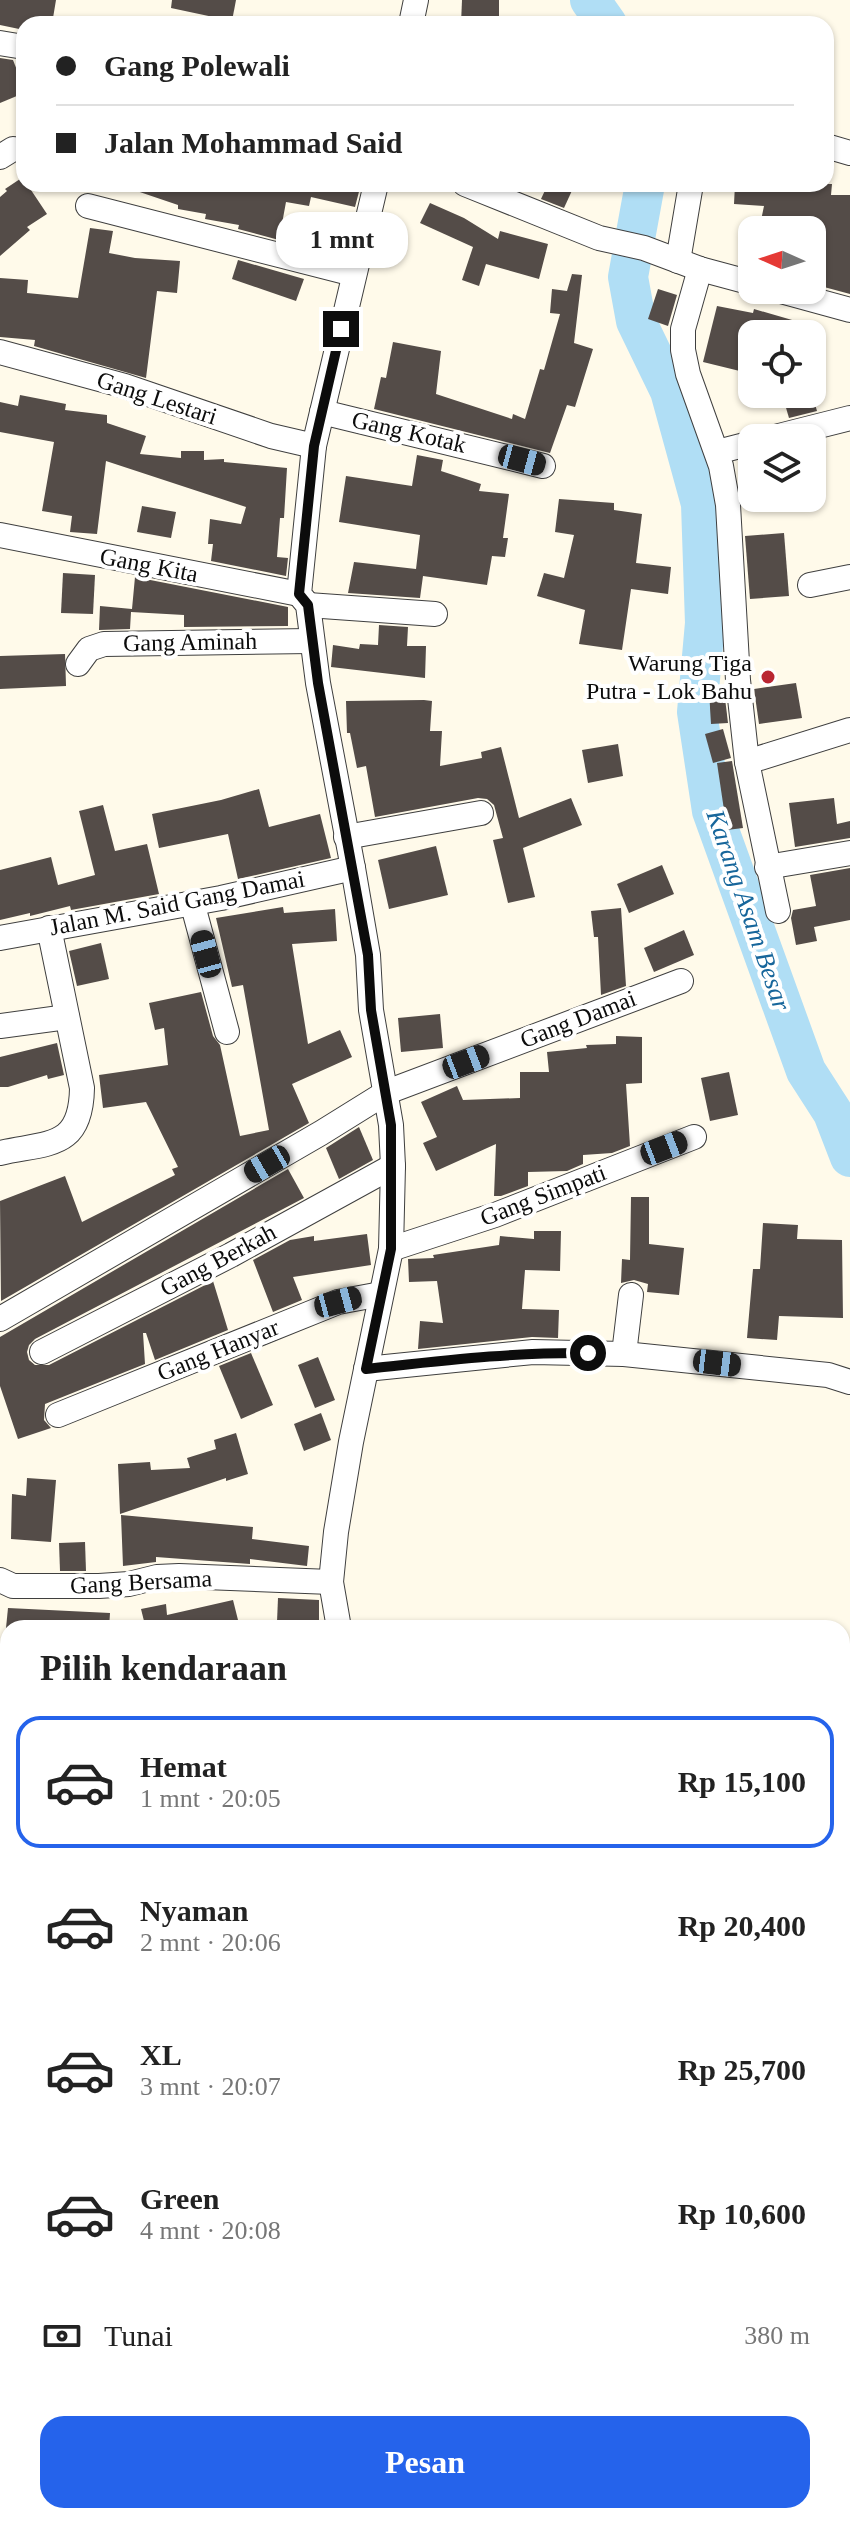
<!DOCTYPE html>
<html lang="id">
<meta charset="utf-8">
<style>
:root{--surface:#fff;--page:#f2f2f2;--text:#222;--muted:#767676;--line:#e0e0e0;--accent:#2563eb}
body{margin:0;font-family:"Times New Roman",serif;background:var(--page);color:var(--text);height:100vh;display:flex;flex-direction:column;font-size:30px;white-space:nowrap}
*{box-sizing:border-box;margin:0}
p{font-size:26px;color:var(--muted)}
.icon{flex:none;width:44px;height:44px;fill:none;stroke:currentColor;stroke-width:2;stroke-linecap:round;stroke-linejoin:round}
.map{position:relative;flex:1;overflow:hidden}
.panel{position:absolute;left:0px;top:1620px;width:850px;height:904px;display:flex;flex-direction:column;background:var(--surface);border-radius:24px 24px 0 0;box-shadow:0 2px 6px #0004}
.panel>*{flex:none}
.hud{position:absolute;left:16px;top:16px;width:818px;height:176px;border-radius:24px;box-shadow:0 2px 6px #0004;display:grid;align-content:center;height:176px;padding:0 40px;background:var(--surface)}
.needle{width:52px;rotate:273deg}
.fabs{position:absolute;left:738px;top:216px;display:grid;gap:16px}
.fabs a{display:grid;place-items:center;width:88px;height:88px;border-radius:16px;background:var(--surface);box-shadow:0 2px 6px #0004;font-size:40px}
.end{position:absolute;width:36px;height:36px;margin:-18px;border:10px solid #0c0c0c;background:#fff;box-shadow:0 0 0 4px #fff}
.from{border-radius:50%}
.bubble{position:absolute;height:56px;border-radius:24px;background:var(--surface);box-shadow:0 2px 6px #0004;font-size:26px;font-weight:600;line-height:56px;text-align:center}
.car{position:absolute;width:24px;height:48px;margin:-24px -12px;border-radius:10px;box-shadow:0 0 6px 2px #0007;background:linear-gradient(#222 24%,#8ab4d8 0 40%,#222 0 76%,#8ab4d8 0 86%,#222 0)}
.hud b{display:flex;align-items:center;gap:28px;height:76px;font-size:30px}
.hud b+b{border-top:2px solid var(--line)}
.hud i{width:20px;height:20px;background:var(--text)}
ul{padding:0;list-style:none}
li{display:flex;align-items:center;gap:24px;height:132px;margin:0 16px 12px;padding:0 24px;border:4px solid transparent;border-radius:24px}
li div{flex:1}
li b{display:block;font-size:30px}
li em{font-style:normal;font-weight:600}
li.current{border-color:var(--accent)}
li>.icon{width:72px;height:72px;stroke-width:1.5}
h2{padding:0 40px;font-size:36px;line-height:96px}
.pay{display:flex;align-items:center;gap:20px;height:88px;padding:0 40px;font-size:30px}
.pay p{margin-inline-start:auto}
.button{display:flex;gap:16px;margin-top:auto;padding:16px 40px}
.button a{flex:1;height:92px;border-radius:24px;background:var(--accent);color:#fff;font-size:32px;font-weight:600;line-height:92px;text-align:center}
.map>svg:first-child{display:block}
.lines{fill:none;stroke-linecap:round;stroke-linejoin:round}
.stream{stroke:#3896cb;stroke-width:7}
.river{stroke:#b0def5;stroke-width:40}
.building{fill:#544c48}
.minor-casing{stroke:#3f3f3f;stroke-width:26}
.minor{stroke:#fff;stroke-width:24}
.route{stroke:#0c0c0c;stroke-width:10}
.poi-dot{fill:#b92632;stroke:#fff;stroke-width:3}
.labels{text-anchor:middle;stroke-width:8;stroke-linejoin:round;paint-order:stroke}
.street-label{font-size:24px;fill:#0c0c0c;stroke:#fff}
.poi-label{font-size:24px;fill:#0c0c0c;stroke:#fff;text-anchor:end}
.water-label{font-size:26px;font-style:italic;fill:#17669b;stroke:#fff}
</style>
<div class="map">
<svg width="850" height="2524" viewBox="0 0 850 2524">
<rect width="100%" height="100%" fill="#fffaea"/>
<g class="lines">
<g class="stream">
<path d="M842,1778l8,-21"/>
<path d="M842,1956l8,68"/>
<path d="M842,2068l8,-33"/>
<path d="M842,2306l8,67"/>
</g>
<g class="river">
<path d="M590,0l17,24"/>
<path d="M645,184l-17,93 8,44 34,70 31,113 4,119 -8,89 15,99 94,260 27,42 17,44"/>
</g>
</g>
<g class="building">
<path d="M0,0h56l-4,24h-28v6l-24,-5z"/>
<path d="M172,0h64l-4,21 -61,-13z"/>
<path d="M462,0h37v24h-38z"/>
<path d="M0,58l13,2 11,28v5l-24,10z"/>
<path d="M23,177l1,7h3l20,30 -20,13 3,3 -30,26v-59l7,-6 -2,-2z"/>
<path d="M125,184h82l-1,2 32,6 1,-8h122l-6,23 -44,-10 -2,9 -23,-4 -7,38 -41,-11 1,-4 -34,-6 1,-5 -28,-5v-4l-53,-18z"/>
<path d="M548,184h27l-11,24 -23,-9z"/>
<path d="M735,184h97l-1,11h19v99l-26,-7 1,-11 -13,-1v-45h-53l5,-24 -30,-2z"/>
<path d="M430,203l34,15 34,21 2,-8 48,13 -9,35 -53,-15 -7,22 -17,-6 11,-33 -53,-24z"/>
<path d="M90,228l23,3 -4,22 26,5 45,3 -3,32 -20,-2 -11,87 -112,-32 1,-6 -35,-3v-59l28,2 -1,13 51,5z"/>
<path d="M238,260l66,19 -8,22 -64,-22z"/>
<path d="M572,274l10,1 -8,68 19,6 -18,58 -8,-2 -17,48 -176,-44 7,-32 5,1 7,-36 48,9 -5,43 76,25 1,-5 12,5 15,-50 4,1 16,-56 -10,-1 2,-24 15,2z"/>
<path d="M658,289l19,6 -9,31 -20,-7z"/>
<path d="M717,306l36,7 1,-4 69,20 -1,5h-70v40l-49,-12z"/>
<path d="M806,394h6l5,17 -28,7 -5,-17z"/>
<path d="M20,395l46,9 -1,6 42,5v8l39,13 -6,18 41,4v-7h23v9l20,-1v3l63,6 -3,50h-4l-3,39 11,1 -2,18 -75,-15 2,-17h-5l2,-25 31,5 5,-17 -140,-46 -9,73 -27,-2 2,-16 -30,-5 12,-69 -54,-10v-30l18,4z"/>
<path d="M417,455l26,5 -2,11 40,13 -2,7 30,3 -6,44h5l-3,19 -13,-1 -5,29 -64,-9 -3,22 -72,-5 6,-31 62,7 4,-34 -81,-13 7,-46 66,10z"/>
<path d="M559,499l55,4v7l28,4 -6,49 35,4 -3,27 -37,-5 -9,61 -43,-6 6,-34 -48,-14 7,-23 20,5 10,-43 -19,-3z"/>
<path d="M142,506l34,6 -5,26 -34,-6z"/>
<path d="M784,533l5,63 -39,3 -5,-63z"/>
<path d="M63,573l32,2 -2,39 -32,-1z"/>
<path d="M135,577l153,30v19l-104,1v-12l-53,-3 -1,17 -31,1 1,-24 32,3z"/>
<path d="M379,625l29,2 -1,19h19l-1,32 -94,-11 2,-22 26,4 1,-5 18,1z"/>
<path d="M65,654l1,32 -66,3v-33z"/>
<path d="M796,683l6,35 -43,6 -5,-35z"/>
<path d="M724,690l4,33 -17,1 -2,-33z"/>
<path d="M424,700l8,1 -2,30h12l-2,35 42,-8 -1,-6 20,-5 18,71 52,-20 11,27 -59,23 12,49 -27,6 -15,-63 10,-2 -9,-33 -7,-6 -9,-1 -103,19 -9,-51 -9,2 -7,-35h-3l-1,-32z"/>
<path d="M723,729l8,29 -18,5 -8,-29z"/>
<path d="M618,744l5,32 -35,7 -6,-33z"/>
<path d="M732,761l11,67 -16,2 -10,-67z"/>
<path d="M259,789l10,38 51,-13 11,44 -93,21 -10,-45 -69,14 -7,-34 69,-14z"/>
<path d="M834,798l3,26 13,-3v17l-55,9 -6,-44z"/>
<path d="M103,805l12,46 32,-7 12,50 -88,16 -1,-4 -40,10v-3l-30,7v-50l51,-13 7,28 37,-10 -16,-64z"/>
<path d="M436,846l12,49 -59,14 -11,-49z"/>
<path d="M662,865l12,29 -45,19 -12,-29z"/>
<path d="M850,868v52l-36,7 3,14 -21,4 -5,-27 2,-8 23,-4 -6,-31z"/>
<path d="M283,907l1,6 51,-4 2,32 -45,3 16,100 32,-14 12,27 -60,27 17,39 -308,178 -1,-100 65,-25 17,46 93,-47 -3,-6 6,-2 -32,-65 -43,6 -4,-33 69,-10 -4,-37 -9,2 -6,-27 52,-11 12,44 7,9 20,91 29,-6 -26,-145 -11,2 -16,-69z"/>
<path d="M621,908l5,78 -25,9 -3,-58h-4l-3,-26z"/>
<path d="M684,930l10,25 -40,17 -10,-24z"/>
<path d="M101,943l8,36 -32,7 -8,-35z"/>
<path d="M440,1014l3,34 -42,4 -3,-34z"/>
<path d="M616,1036l26,1v46l-16,1 4,62 -18,7 -29,2v9l-16,7 -39,1v14l-27,10h-7l2,-52 -60,27 -13,-28 14,-6 -16,-35 36,-16 6,14 57,-2v-26h29l-2,-20 40,-4 -1,-3 30,-1z"/>
<path d="M57,1043l7,32 -16,4 -1,-4 -39,12h-8v-30z"/>
<path d="M729,1072l9,43 -28,6 -9,-43z"/>
<path d="M359,1127l14,33 -34,19 -13,-31z"/>
<path d="M288,1169l16,29 -269,141 -6,6 -2,7 2,8 6,5h14l164,-84 15,49 -73,30 -9,-27h-3l2,31 -100,40 -1,16 7,8 -33,11 -18,-53v-49z"/>
<path d="M631,1197h18v47l35,4 -5,47 -32,-3 1,-8 -14,-4 -13,3 1,-24 8,1z"/>
<path d="M763,1223l35,2 -1,14 45,1 1,78 -64,-2 -2,24 -30,-2 6,-69h7z"/>
<path d="M534,1231h27l-1,40 -35,-1 -3,39 37,1 -1,28 -26,-1 -114,12 2,-28 23,2 -6,-42 -28,1 -1,-23 26,-1 -1,-3 66,-10 1,-9 34,3z"/>
<path d="M367,1234l4,31 -78,12 9,23 -29,12 -20,-52 37,-20 24,-4v5z"/>
<path d="M251,1353l22,52 -32,14 -22,-53z"/>
<path d="M318,1357l17,43 -20,8 -17,-43z"/>
<path d="M321,1413l10,27 -27,11 -10,-27z"/>
<path d="M236,1433l12,41 -22,7v-3l-106,36 -2,-50 32,-2 1,8 39,-2 -3,-10 29,-9 -2,-9z"/>
<path d="M27,1478l29,2 -5,62 -40,-3 1,-45 14,2z"/>
<path d="M121,1515l132,12 -1,12 57,7 -2,20 -57,-7v5l-94,-7v5l-33,4z"/>
<path d="M85,1542l1,29h-26l-1,-28z"/>
<path d="M278,1598l41,2v25l-42,-3z"/>
<path d="M233,1600l7,28h-100l-1,-5 5,-2 -3,-12 25,-5 1,11z"/>
<path d="M8,1608l102,5 -1,15h-103z"/>
</g>
<g class="lines">
<defs>
<g id="minor">
<path d="M411,24l5,-24"/>
<path d="M0,43l24,4"/>
<path d="M826,146l24,7"/>
<path d="M0,157l13,-8"/>
<path d="M465,184l134,54 45,10 56,21 52,14"/>
<path d="M88,206l265,68"/>
<path d="M678,261l13,-77"/>
<path d="M700,269l-17,60v21l5,24 33,92 7,39 10,175 9,82 31,149"/>
<path d="M777,290l73,20"/>
<path d="M0,352l125,34 146,50 43,10"/>
<path d="M322,412l221,54"/>
<path d="M771,438l79,-20"/>
<path d="M717,452l35,-9"/>
<path d="M0,535l299,59"/>
<path d="M810,585l40,-8"/>
<path d="M308,605l127,9"/>
<path d="M78,664l11,-15 15,-5 207,-3"/>
<path d="M747,762l103,-32"/>
<path d="M346,837l135,-24"/>
<path d="M767,867l83,-14"/>
<path d="M192,902l35,130"/>
<path d="M0,938l221,-40 132,-30"/>
<path d="M0,1026l67,-9"/>
<path d="M0,1153c49,-11 81,-4 82,-65l-33,-160"/>
<path d="M391,1249l104,-34 199,-78"/>
<path d="M0,1319l321,-186 66,-41 294,-111"/>
<path d="M42,1352l189,-97 162,-89"/>
<path d="M624,1354l7,-59"/>
<path d="M366,1369l167,-17 91,2 204,21 22,7"/>
<path d="M58,1415l280,-113 43,-8"/>
<path d="M0,1580l13,6h86l30,-2 28,-7 22,-1 152,6"/>
<path d="M339,1628l-8,-46 5,-50 15,-90 40,-193 2,-83 -2,-41 -20,-115 -3,-55 -15,-87 -35,-185 -10,-78 -9,-11 15,-148 62,-262"/>
<path d="M0,2471l8,10"/>
<path d="M321,2524l1,-8"/>
<path d="M633,2524v-8"/>
</g>
</defs>
<use href="#minor" class="minor-casing"/>
<use href="#minor" class="minor"/>
</g>
<g class="lines">
<path class="route" d="M341,329l-27,117 -15,148 9,11 10,78 50,272 3,55 20,115v124l-25,120c75,-8 147,-17 222,-16"/>
</g>
<circle class="poi-dot" cx="768" cy="677" r="8"/>
<g class="labels">
<g class="street-label">
<text transform="translate(157 398) rotate(18)" y="8">Gang Lestari</text>
<text transform="translate(409 432) rotate(13)" y="8">Gang Kotak</text>
<text transform="translate(149 565) rotate(11)" y="8">Gang Kita</text>
<text transform="translate(190 642) rotate(-1)" y="8">Gang Aminah</text>
<text transform="translate(177 903) rotate(-11)" y="8">Jalan M. Said Gang Damai</text>
<text transform="translate(578 1019) rotate(-21)" y="8">Gang Damai</text>
<text transform="translate(543 1195) rotate(-21)" y="8">Gang Simpati</text>
<text transform="translate(218 1260) rotate(-28)" y="8">Gang Berkah</text>
<text transform="translate(218 1350) rotate(-22)" y="8">Gang Hanyar</text>
<text transform="translate(141 1582) rotate(-3)" y="8">Gang Bersama</text>
</g>
<g class="poi-label">
<text x="752" y="671">Warung Tiga<tspan x="752" dy="28">Putra - Lok Bahu</tspan></text>
</g>
<g class="water-label">
<text transform="translate(749 910) rotate(71)" y="9">Karang Asam Besar</text>
</g>
</g>
</svg>
<div class="fabs">
<a><svg class="needle" viewBox="-14 -14 28 28"><path d="M0-13l5 13h-10z" fill="#e53935"/><path d="M0 13l5-13h-10z" fill="#767676"/></svg></a>
<a><svg class="icon" aria-label="locate" viewBox="0 0 24 24"><circle cx="12" cy="12" r="6"/><path d="M12 2v4M12 18v4M2 12h4M18 12h4"/></svg></a>
<a><svg class="icon" aria-label="layers" viewBox="0 0 24 24"><path d="M12 4l9 5-9 5-9-5zM3 14l9 5 9-5"/></svg></a>
</div>
<i class="end from" style="left:588px;top:1353px"></i>
<i class="end" style="left:341px;top:329px"></i>
<div class="bubble" style="left:276px;top:212px;width:132px">1 mnt</div>
<i class="car" style="left:522px;top:460px;rotate:105deg"></i>
<i class="car" style="left:206px;top:954px;rotate:345deg"></i>
<i class="car" style="left:466px;top:1062px;rotate:69deg"></i>
<i class="car" style="left:664px;top:1148px;rotate:69deg"></i>
<i class="car" style="left:267px;top:1164px;rotate:240deg"></i>
<i class="car" style="left:338px;top:1302px;rotate:75deg"></i>
<i class="car" style="left:717px;top:1363px;rotate:97deg"></i>
<div class="hud">
<b><i class="from"></i>Gang Polewali</b>
<b><i></i>Jalan Mohammad Said</b>
</div>
<section class="panel">
<h2>Pilih kendaraan</h2>
<ul>
<li class="current"><svg class="icon" aria-label="car" viewBox="0 0 24 24"><path d="M5 17H2v-5l4-1 3-4h7l3 4 3 1v5h-3M9 17h6M6 11h13"/><circle cx="7" cy="17" r="2"/><circle cx="17" cy="17" r="2"/></svg><div><b>Hemat</b><p>1 mnt · 20:05</p></div><em>Rp 15,100</em></li>
<li><svg class="icon" aria-label="car" viewBox="0 0 24 24"><path d="M5 17H2v-5l4-1 3-4h7l3 4 3 1v5h-3M9 17h6M6 11h13"/><circle cx="7" cy="17" r="2"/><circle cx="17" cy="17" r="2"/></svg><div><b>Nyaman</b><p>2 mnt · 20:06</p></div><em>Rp 20,400</em></li>
<li><svg class="icon" aria-label="car" viewBox="0 0 24 24"><path d="M5 17H2v-5l4-1 3-4h7l3 4 3 1v5h-3M9 17h6M6 11h13"/><circle cx="7" cy="17" r="2"/><circle cx="17" cy="17" r="2"/></svg><div><b>XL</b><p>3 mnt · 20:07</p></div><em>Rp 25,700</em></li>
<li><svg class="icon" aria-label="car" viewBox="0 0 24 24"><path d="M5 17H2v-5l4-1 3-4h7l3 4 3 1v5h-3M9 17h6M6 11h13"/><circle cx="7" cy="17" r="2"/><circle cx="17" cy="17" r="2"/></svg><div><b>Green</b><p>4 mnt · 20:08</p></div><em>Rp 10,600</em></li>
</ul>
<div class="pay"><svg class="icon" aria-label="cash" viewBox="0 0 24 24"><path d="M3 7h18v10H3z"/><circle cx="12" cy="12" r="2"/></svg>Tunai<p>380 m</p></div>
<div class="button"><a>Pesan</a></div>
</section>
</div>
